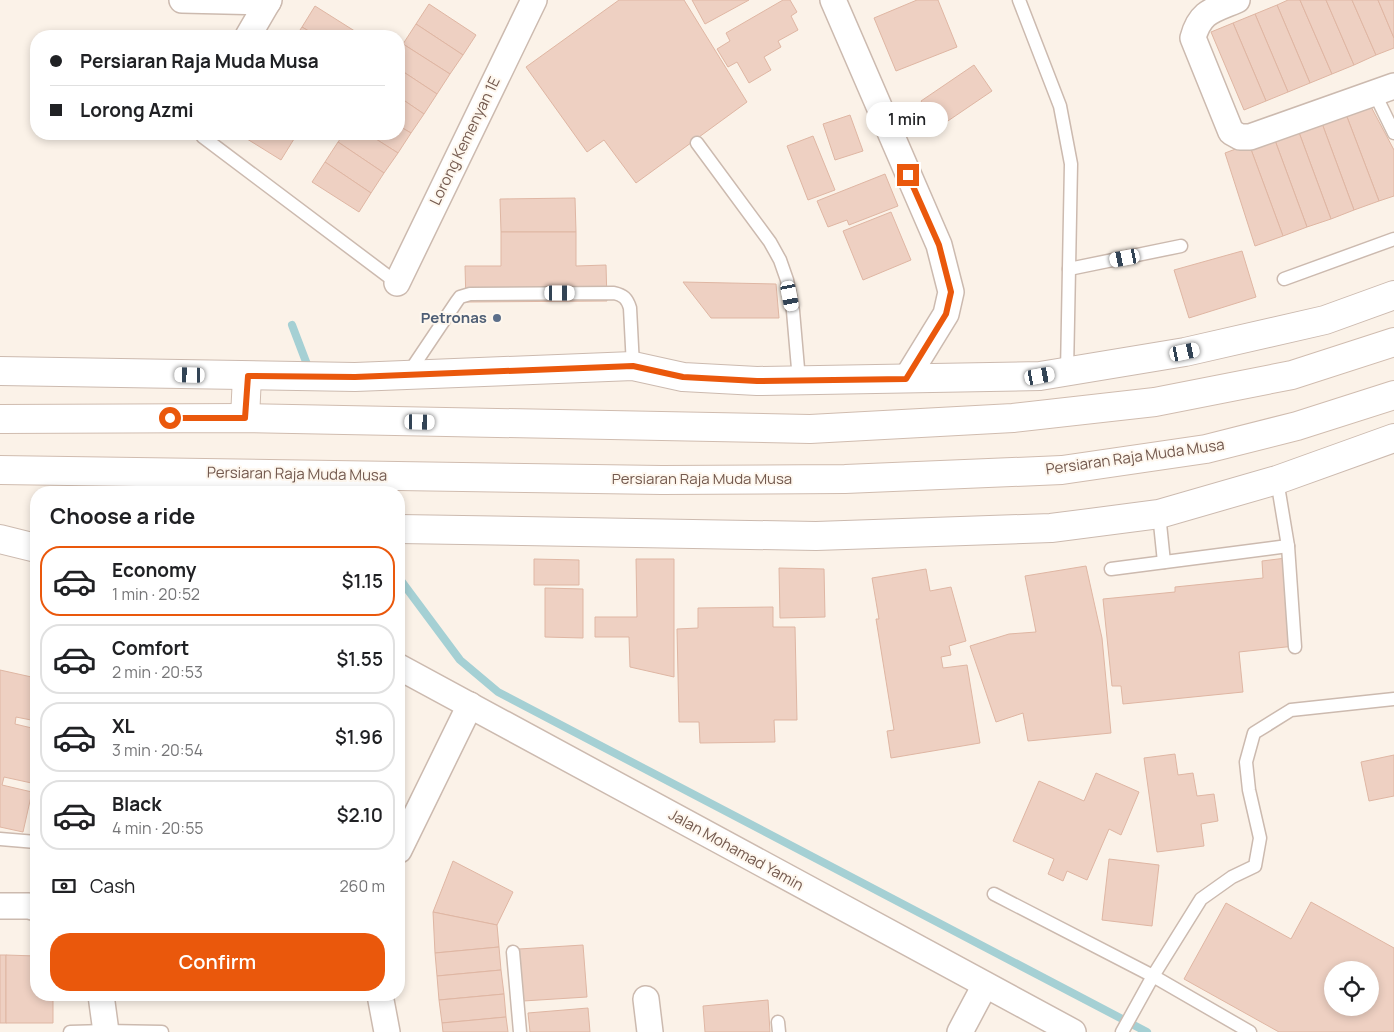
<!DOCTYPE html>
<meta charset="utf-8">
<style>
:root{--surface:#fff;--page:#f2f2f2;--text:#202124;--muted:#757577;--line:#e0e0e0;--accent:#ea580c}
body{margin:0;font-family:Manrope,sans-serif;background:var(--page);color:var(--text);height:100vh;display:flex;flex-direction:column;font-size:19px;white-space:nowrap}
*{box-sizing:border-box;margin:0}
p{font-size:16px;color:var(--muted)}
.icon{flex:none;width:28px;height:28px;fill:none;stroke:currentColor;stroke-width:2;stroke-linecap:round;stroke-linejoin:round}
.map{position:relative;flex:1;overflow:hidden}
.sheet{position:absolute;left:30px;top:486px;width:375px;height:515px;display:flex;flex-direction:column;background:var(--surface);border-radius:20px;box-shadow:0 2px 8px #0003}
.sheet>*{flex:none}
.guide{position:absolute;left:30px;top:30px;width:375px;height:110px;border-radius:20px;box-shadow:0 2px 8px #0003;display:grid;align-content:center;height:110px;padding:0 20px;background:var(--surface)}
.controls{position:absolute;left:1324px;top:961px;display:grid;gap:10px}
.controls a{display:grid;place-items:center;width:55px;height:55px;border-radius:50%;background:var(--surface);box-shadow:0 2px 8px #0003;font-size:25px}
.end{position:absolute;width:22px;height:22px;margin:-11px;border:6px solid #ea580c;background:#fff;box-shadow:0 0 0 2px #fff}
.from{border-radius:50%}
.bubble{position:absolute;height:35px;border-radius:18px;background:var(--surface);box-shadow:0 2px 8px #0003;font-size:16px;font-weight:600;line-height:35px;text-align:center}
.car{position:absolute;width:15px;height:30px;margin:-15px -8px;border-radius:6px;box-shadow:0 0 4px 1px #0007;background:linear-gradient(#fff 24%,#345 0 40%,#fff 0 76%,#345 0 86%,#fff 0)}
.guide b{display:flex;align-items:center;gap:18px;height:48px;font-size:19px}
.guide b+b{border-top:1px solid var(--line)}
.guide i{width:12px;height:12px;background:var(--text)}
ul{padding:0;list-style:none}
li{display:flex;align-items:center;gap:15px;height:70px;margin:0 10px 8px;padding:0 10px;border:2px solid var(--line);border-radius:20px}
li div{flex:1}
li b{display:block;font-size:19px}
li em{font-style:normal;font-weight:600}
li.current{border-color:var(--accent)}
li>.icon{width:45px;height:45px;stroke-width:1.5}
h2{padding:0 20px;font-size:22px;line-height:60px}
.pay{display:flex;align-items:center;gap:12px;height:55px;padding:0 20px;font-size:19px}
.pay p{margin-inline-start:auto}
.cta{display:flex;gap:10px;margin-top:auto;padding:10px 20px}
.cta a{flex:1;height:58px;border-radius:20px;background:var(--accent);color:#fff;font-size:20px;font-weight:600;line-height:58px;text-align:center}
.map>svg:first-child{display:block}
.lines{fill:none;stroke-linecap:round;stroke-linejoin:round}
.stream{stroke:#a5d0d4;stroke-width:8}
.building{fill:#eed0c2;stroke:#dfb6a3;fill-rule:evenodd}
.service-casing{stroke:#ccbaaf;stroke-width:15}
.minor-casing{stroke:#ccbaaf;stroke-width:28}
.tertiary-casing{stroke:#ccbaaf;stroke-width:30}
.secondary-casing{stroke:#d0bcaf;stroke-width:30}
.service{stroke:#fff;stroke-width:12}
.minor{stroke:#fff;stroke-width:25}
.tertiary{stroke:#fff;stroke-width:28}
.secondary{stroke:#fff;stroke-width:28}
.route{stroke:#ea580c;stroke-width:6}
.service-dot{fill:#5c6f8a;stroke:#fef7ee;stroke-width:2}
.labels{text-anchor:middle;stroke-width:4;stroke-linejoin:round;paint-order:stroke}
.street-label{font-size:15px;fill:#73594e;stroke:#fef7ee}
.service-label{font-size:15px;font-weight:bold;fill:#4e5e75;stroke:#fef7ee;text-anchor:end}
</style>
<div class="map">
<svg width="1394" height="1032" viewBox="0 0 1394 1032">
<rect width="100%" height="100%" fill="#fbf2e8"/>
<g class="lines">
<g class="stream">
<path d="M292,325l16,42"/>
<path d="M399,578l61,82 38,32 649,340"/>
</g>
</g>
<g class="building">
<path d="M619,0h65l63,102 -111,81 -32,-43 -17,12 -61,-85z"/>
<path d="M692,0h57l-44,24z"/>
<path d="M783,0h7l7,12 -6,4 7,14 -20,11 3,6 -17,10 7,13 -22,13 -12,-21 -9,5 -11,-18 13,-8 -4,-8z"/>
<path d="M917,0h21l19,47 -61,24 -22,-53z"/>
<path d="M1288,0h12l32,74 -22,9 -33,-78z"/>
<path d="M1300,0h26l28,65 -22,9z"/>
<path d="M1326,0h26l24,55 -22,10z"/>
<path d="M1352,0h26l16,38v10l-18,7z"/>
<path d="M1378,0h16v38z"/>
<path d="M429,4l47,31 -13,20 -47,-31z"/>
<path d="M1277,5l33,78 -22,9 -33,-78z"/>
<path d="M315,6l46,29 -1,1h-43l-15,-9z"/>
<path d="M1255,14l33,78 -22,9 -33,-78z"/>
<path d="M1233,23l33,78 -22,9 -33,-78z"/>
<path d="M416,24l47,31 -13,19 -47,-30z"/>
<path d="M302,27l15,9h-21z"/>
<path d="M403,44l47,30 -13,20 -38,-25v-19z"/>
<path d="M974,65l18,26 -53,36 -18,-26z"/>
<path d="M399,69l38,25 -13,20 -25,-17z"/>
<path d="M399,97l25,17 -13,19 -12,-7z"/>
<path d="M1368,101l26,49v46l-15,5 -35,-92z"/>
<path d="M1344,109l35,92 -25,9 -34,-92z"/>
<path d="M850,115l13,36 -28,9 -12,-36z"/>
<path d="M1320,118l34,92 -23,9 -34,-92z"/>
<path d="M399,126l12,7 -13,20 -30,-19h31z"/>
<path d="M1297,127l34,92 -24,8 -34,-92z"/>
<path d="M239,134h47l8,5 -13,21z"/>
<path d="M344,134h24l30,19 -14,20 -46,-31z"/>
<path d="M1273,135l34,92 -24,9 -34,-92z"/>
<path d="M813,136l22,54 -27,10 -21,-54z"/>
<path d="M338,142l46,31 -13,20 -46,-31z"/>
<path d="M1249,144l34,92 -28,10 -30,-93z"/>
<path d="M325,162l46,31 -12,19 -47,-30z"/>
<path d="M885,174l13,32 -49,19 -2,-5 -19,7 -11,-26z"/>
<path d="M575,198l1,34h-75l-1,-33z"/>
<path d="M891,212l20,48 -48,20 -20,-49z"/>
<path d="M501,232h75v34l30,-1 1,36 -141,1 -1,-36h36z"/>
<path d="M1242,251l14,46 -67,21 -15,-48z"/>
<path d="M683,282l93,2 3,34h-68z"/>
<path d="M1286,558l9,88 -56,6 4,40 -120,12 -2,-18h-9l-9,-87 72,-7v-5l88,-9 -1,-17z"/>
<path d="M534,559l45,1v25h-45z"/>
<path d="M636,559h38v118l-44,-10 -1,-30h-34v-20h42z"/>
<path d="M1086,566l16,72 9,95 -83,8 -5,-28 -27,9 -26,-76 39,-12 27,-2 -11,-56z"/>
<path d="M779,568l45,1 1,48 -45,1z"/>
<path d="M926,569l4,22 21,-4 15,54 -17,5 2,9 -10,2 2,11 24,-3 13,78 -89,15 -4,-27 7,-1 -18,-111h3l-7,-41z"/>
<path d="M545,588l38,1v49l-38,-1z"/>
<path d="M773,607v20h22l2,93h-23l1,22 -75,1 -1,-21h-20l-2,-93 21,-1v-20z"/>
<path d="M0,670l36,8v43l-20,-4 -1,7 21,5v55l-32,-7 -2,8 30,7 -9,40 -23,-5z"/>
<path d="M1175,754l3,21 15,-2 4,23 17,-2 4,27 -17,3 3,22 -47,6 -13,-94z"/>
<path d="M1394,755v41l-25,5 -8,-39z"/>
<path d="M1096,773l43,19 -18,43 -12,-6 -22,51 -20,-9 -4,10 -15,-7 6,-15 -41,-18 26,-60 45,20z"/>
<path d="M1109,859l50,6 -7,61 -50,-6z"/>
<path d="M453,861l60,31 -16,33 -64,-13z"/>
<path d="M1311,902l83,46v84h-115l-95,-53 42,-76 65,36zM1332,970h38v38h-38z"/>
<path d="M433,912l64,13 2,22 -64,6z"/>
<path d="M583,945l4,52 -64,4 -4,-52z"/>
<path d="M499,947l2,23 -64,6 -2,-23z"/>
<rect x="0" y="955" width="6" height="68"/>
<path d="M6,955l30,1v39h17v28h-47z"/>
<path d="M501,970l3,24 -65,6 -2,-24z"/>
<path d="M504,994l2,23 -64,6 -3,-23z"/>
<path d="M768,1000l2,32h-65l-2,-26z"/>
<path d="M588,1008l2,24h-60l-2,-19z"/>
<path d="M506,1017l2,15h-65l-1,-9z"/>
</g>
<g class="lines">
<defs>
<g id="service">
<path d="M1019,0l41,106 11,58 -4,208"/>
<path d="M1374,92l20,41"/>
<path d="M201,134l2,3 194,146"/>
<path d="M697,143l73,99 10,18 7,20 6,31 6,69"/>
<path d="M1069,269l112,-23"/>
<path d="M1284,279l110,-40"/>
<path d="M408,374l49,-73 3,-4 10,-3 144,-1c9,2 13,5 16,15l3,58"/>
<path d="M1277,480l11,66 7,101"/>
<path d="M1159,514l5,48"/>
<path d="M1111,569l177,-23"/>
<path d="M0,839l36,3"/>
<path d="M994,894l159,82 97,56"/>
<path d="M513,952l7,80"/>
<path d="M778,1022l1,10"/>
<path d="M70,1032l36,-1 56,1"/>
<path d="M1122,1032l31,-56 48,-77 31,-22 23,-11 5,-28 -11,-48 -3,-28 8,-29 37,-23 103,-11"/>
</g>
<g id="minor">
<path d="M182,0l86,2"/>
<path d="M833,0l106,245 12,47 -5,22 -40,65"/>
<path d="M1237,0c-23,10 -37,11 -44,38l38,94 9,5h10l144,-51"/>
<path d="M248,36l21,-36"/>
<path d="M397,283l137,-283"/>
<path d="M399,667l674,365"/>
<path d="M399,850l71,-145"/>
<path d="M0,906h29l7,2"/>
<path d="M101,995l5,37"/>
<path d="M380,995l7,37"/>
<path d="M646,999l4,33"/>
<path d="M960,1032l25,-47"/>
</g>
<g id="tertiary">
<path d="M0,371l355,6 278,-11 50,11 74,4 283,-5 145,-24 140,-32 69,-25"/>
<path d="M399,529l417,7 235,-8 108,-14 118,-34 117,-42"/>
<path d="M0,539l36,9"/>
</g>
<g id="secondary">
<path d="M245,418l2,-42"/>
<path d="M0,419l245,-1 565,11 203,-11 142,-16 137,-27 102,-33"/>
<path d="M0,470l662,10 183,-1 217,-9 144,-21 91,-23 97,-31"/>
</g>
</defs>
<use href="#service" class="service-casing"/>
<use href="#minor" class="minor-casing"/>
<use href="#tertiary" class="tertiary-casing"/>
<use href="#secondary" class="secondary-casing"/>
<use href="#service" class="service"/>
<use href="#minor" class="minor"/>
<use href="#tertiary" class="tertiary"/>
<use href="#secondary" class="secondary"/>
</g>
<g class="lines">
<path class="route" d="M170,418h75l3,-42 107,1 278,-11 50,11 74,4 149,-2 40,-65 5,-22 -12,-47 -31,-70"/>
</g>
<circle class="service-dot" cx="497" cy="318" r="5"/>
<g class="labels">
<g class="street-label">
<text transform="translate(465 141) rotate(-64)" y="5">Lorong Kemenyan 1E</text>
<text transform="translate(1135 457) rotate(-8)" y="5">Persiaran Raja Muda Musa</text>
<text transform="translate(297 474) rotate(1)" y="5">Persiaran Raja Muda Musa</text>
<text x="702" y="484">Persiaran Raja Muda Musa</text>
<text transform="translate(736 850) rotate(29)" y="5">Jalan Mohamad Yamin</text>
</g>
<g class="service-label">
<text x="487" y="323">Petronas</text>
</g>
</g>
</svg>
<div class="controls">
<a><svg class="icon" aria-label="locate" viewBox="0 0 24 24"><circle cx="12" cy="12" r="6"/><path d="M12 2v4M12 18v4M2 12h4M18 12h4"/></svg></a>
</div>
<i class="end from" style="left:170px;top:418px"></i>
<i class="end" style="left:908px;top:175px"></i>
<div class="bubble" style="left:866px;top:102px;width:82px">1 min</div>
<i class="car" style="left:1125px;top:258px;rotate:259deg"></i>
<i class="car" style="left:560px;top:293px;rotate:90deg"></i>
<i class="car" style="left:790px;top:296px;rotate:169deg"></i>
<i class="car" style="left:1185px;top:352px;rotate:78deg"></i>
<i class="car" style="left:190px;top:375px;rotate:271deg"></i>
<i class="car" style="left:1040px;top:376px;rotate:80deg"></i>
<i class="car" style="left:420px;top:422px;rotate:91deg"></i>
<div class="guide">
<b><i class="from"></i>Persiaran Raja Muda Musa</b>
<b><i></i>Lorong Azmi</b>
</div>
<section class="sheet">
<h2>Choose a ride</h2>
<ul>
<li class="current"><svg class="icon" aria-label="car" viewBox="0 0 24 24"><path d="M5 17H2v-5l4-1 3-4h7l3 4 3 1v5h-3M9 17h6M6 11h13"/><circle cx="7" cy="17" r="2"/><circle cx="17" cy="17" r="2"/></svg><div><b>Economy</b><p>1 min · 20:52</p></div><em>$1.15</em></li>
<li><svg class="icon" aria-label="car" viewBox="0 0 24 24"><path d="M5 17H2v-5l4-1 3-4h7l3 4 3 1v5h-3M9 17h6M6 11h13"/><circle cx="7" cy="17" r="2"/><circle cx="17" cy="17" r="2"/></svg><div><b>Comfort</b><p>2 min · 20:53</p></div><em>$1.55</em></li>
<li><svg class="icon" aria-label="car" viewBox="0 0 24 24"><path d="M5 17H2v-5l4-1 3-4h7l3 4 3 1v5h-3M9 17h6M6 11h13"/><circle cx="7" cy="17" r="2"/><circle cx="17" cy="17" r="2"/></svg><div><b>XL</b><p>3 min · 20:54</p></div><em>$1.96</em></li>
<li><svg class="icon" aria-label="car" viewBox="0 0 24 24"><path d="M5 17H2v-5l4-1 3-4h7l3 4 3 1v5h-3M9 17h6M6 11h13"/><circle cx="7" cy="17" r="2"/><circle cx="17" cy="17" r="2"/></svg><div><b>Black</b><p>4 min · 20:55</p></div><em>$2.10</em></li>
</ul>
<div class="pay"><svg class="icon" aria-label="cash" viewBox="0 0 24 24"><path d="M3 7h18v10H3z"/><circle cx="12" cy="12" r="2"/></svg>Cash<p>260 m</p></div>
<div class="cta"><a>Confirm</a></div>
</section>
</div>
